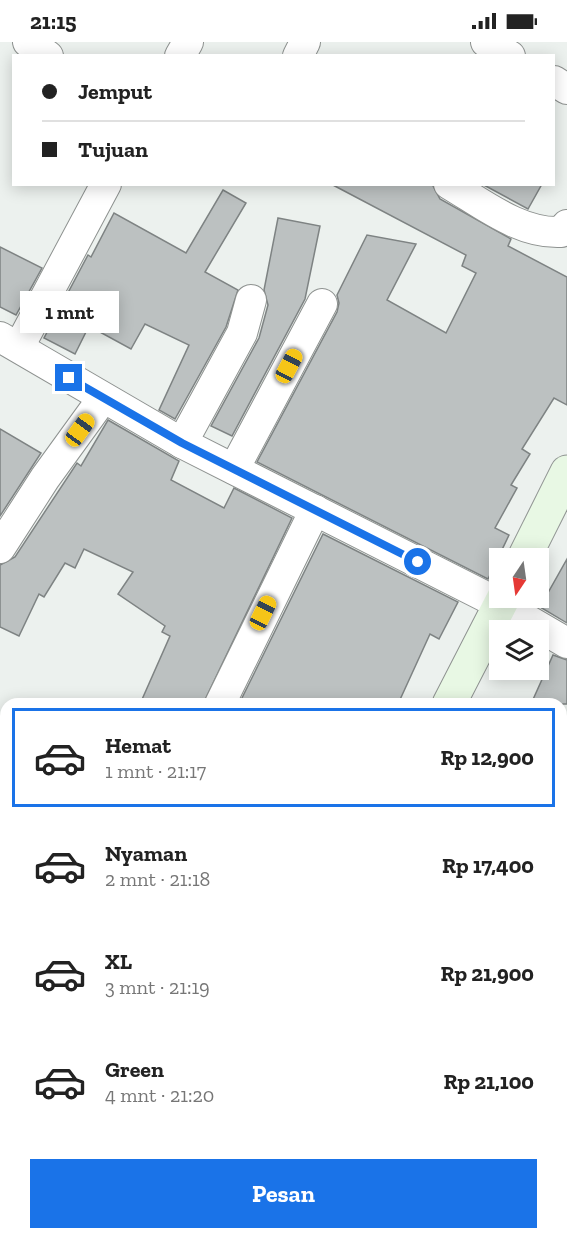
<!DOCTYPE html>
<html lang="id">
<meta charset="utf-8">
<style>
:root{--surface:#fff;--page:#f2f2f2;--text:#222;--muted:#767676;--line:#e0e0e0;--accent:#1a73e8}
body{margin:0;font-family:"Zilla Slab",serif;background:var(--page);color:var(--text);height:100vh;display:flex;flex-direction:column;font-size:22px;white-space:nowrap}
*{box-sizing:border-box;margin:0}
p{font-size:20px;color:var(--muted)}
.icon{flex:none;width:33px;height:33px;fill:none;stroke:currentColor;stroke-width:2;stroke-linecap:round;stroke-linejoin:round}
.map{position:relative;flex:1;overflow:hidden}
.drawer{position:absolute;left:0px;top:656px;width:567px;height:542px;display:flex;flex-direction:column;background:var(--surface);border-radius:18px 18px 0 0;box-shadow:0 3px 15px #0003}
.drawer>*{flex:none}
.top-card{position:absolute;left:12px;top:12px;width:543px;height:132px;border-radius:0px;box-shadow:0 3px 15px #0003;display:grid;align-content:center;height:132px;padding:0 30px;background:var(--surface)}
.needle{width:39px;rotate:193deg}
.tools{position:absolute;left:489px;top:506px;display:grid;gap:12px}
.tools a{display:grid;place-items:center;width:60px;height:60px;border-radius:0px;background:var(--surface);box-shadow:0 3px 15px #0003;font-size:30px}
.end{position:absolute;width:27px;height:27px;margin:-14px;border:8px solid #1a73e8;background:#fff;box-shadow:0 0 0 3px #fff}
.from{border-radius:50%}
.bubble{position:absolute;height:42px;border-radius:0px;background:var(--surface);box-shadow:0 3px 15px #0003;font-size:20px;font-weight:700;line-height:42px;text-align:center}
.car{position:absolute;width:18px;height:36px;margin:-18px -9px;border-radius:8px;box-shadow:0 0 4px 2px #0007;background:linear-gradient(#f5c518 24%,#345 0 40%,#f5c518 0 76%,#345 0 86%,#f5c518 0)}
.top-card b{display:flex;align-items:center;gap:21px;height:57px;font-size:22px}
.top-card b+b{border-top:2px solid var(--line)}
.top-card i{width:15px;height:15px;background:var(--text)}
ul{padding:10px 0 0;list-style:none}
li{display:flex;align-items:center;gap:18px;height:99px;margin:0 12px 9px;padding:0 18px;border:3px solid transparent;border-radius:0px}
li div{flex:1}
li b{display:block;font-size:22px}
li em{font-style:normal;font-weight:700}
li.active{border-color:var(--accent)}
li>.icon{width:54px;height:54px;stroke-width:1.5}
.cta{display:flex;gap:12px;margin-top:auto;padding:12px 30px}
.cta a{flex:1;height:69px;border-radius:0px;background:var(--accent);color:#fff;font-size:24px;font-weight:700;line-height:69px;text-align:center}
.status{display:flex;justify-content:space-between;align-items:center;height:42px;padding:0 30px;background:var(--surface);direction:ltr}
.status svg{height:16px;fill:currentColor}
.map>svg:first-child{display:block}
.green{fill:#c5c8ae}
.building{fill:#bcc1c1;stroke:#7e8383;stroke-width:1.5}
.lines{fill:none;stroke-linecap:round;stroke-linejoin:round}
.lane-casing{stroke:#8e9290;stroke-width:17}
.street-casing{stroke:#8e9290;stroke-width:32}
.secondary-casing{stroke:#8e9290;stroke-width:35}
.lane{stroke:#fff;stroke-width:15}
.street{stroke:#fff;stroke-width:30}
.secondary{stroke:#e8f8e4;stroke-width:33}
.route{stroke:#1a73e8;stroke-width:8}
</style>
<div class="status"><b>21:15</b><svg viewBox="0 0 49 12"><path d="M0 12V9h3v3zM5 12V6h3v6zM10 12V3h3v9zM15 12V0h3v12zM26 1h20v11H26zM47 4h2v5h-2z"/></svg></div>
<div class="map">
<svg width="567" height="1196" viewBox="0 0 567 1196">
<rect width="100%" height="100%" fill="#ecf1ee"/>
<path class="green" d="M0,685l6,3v167l-6,-3z"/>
<g class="building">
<path d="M331,142h101l8,15 71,40 -3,7 59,31v128l-13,-7 -32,51 8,5 -19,31 6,3 -22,40 14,7 -21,44 -231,-117 80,-150 2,-9 -2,-8 30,-60 49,9 -29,56 59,33 30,-60 -14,-7 4,-11z"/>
<path d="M482,142h60l-14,25z"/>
<path d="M223,148l23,13 -41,69 33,18 -12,37 -51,92 -16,-9 30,-65 -44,-21 -14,25 -42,-23 -14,28 -31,-16 44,-83 3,2 23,-44 72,40z"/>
<path d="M278,176l42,8 -15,73 -73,137 -21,-10 48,-88 9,-33 -4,-15z"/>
<path d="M0,205l42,21 -26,47 -16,-8z"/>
<path d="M108,378l71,41 -8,19 53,28 10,-20 58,30 -89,186h-63l30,-68 -8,-4 3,-6 -47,-32 15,-22 -49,-23 -9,19 -10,-5 -21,34 -5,-3 -20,42 -19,-9v-62l15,-8 62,-94 4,3z"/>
<path d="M0,387l41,24 -41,63z"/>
<path d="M323,492l135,68 -19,37 -9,-5 -32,70h-159z"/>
<path d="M567,517v64l-27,-16z"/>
<path d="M553,613l14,5v44h-36z"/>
</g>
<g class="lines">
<defs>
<g id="lane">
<path d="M0,905l6,-8"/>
<path d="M0,964l6,-8"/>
<path d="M13,1196l4,-5"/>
</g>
<g id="street">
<path d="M28,0l20,14"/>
<path d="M486,0l24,14"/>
<path d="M180,14l8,-14"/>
<path d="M298,14l7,-14"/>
<path d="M554,39l13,8"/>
<path d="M449,142c34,20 71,50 112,48l6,-7"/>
<path d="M0,295l182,106 318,161 67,39"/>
<path d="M19,305l87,-163"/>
<path d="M182,401l60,-110 9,-33"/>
<path d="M234,427l88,-165"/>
<path d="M0,506l45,-70 58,-80"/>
<path d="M220,662l95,-194"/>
<path d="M561,793l6,4"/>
<path d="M561,955l6,4"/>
</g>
<g id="secondary">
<path d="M524,516l43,-86"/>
<path d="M449,662l55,-107"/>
<path d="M0,862l6,3"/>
<path d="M561,1164l6,4"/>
<path d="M106,1196l4,-5"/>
<path d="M178,1196l2,-5"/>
</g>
</defs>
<use href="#lane" class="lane-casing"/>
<use href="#street" class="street-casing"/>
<use href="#secondary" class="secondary-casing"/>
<use href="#lane" class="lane"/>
<use href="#street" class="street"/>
<use href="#secondary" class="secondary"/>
</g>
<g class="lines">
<path class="route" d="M69,336l113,65 236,119"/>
</g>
</svg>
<div class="tools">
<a><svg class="needle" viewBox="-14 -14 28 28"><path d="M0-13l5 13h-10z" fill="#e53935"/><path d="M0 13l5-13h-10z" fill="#767676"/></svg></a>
<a><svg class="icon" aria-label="layers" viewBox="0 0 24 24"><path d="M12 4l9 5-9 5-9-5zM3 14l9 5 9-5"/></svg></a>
</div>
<i class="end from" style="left:418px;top:520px"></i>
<i class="end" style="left:69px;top:336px"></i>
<div class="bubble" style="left:20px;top:249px;width:99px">1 mnt</div>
<i class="car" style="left:289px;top:324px;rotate:28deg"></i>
<i class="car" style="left:80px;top:388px;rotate:36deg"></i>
<i class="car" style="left:263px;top:571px;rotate:26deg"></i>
<div class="top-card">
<b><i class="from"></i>Jemput</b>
<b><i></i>Tujuan</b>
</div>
<section class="drawer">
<ul>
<li class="active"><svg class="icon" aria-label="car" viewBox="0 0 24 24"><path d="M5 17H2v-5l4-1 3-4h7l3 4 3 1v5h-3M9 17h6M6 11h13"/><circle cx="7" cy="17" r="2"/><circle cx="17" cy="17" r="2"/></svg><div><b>Hemat</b><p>1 mnt · 21:17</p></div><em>Rp 12,900</em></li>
<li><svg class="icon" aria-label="car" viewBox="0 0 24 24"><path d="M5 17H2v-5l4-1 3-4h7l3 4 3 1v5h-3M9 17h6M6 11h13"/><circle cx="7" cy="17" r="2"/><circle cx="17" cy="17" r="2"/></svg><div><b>Nyaman</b><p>2 mnt · 21:18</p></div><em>Rp 17,400</em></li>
<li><svg class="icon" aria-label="car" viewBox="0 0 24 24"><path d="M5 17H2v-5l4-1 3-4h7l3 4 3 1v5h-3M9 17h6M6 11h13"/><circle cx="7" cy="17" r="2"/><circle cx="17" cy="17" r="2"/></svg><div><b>XL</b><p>3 mnt · 21:19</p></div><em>Rp 21,900</em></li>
<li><svg class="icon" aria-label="car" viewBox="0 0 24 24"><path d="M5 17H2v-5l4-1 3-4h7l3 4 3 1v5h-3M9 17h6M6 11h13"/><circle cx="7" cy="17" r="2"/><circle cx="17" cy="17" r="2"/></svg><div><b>Green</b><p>4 mnt · 21:20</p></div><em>Rp 21,100</em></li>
</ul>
<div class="cta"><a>Pesan</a></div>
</section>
</div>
